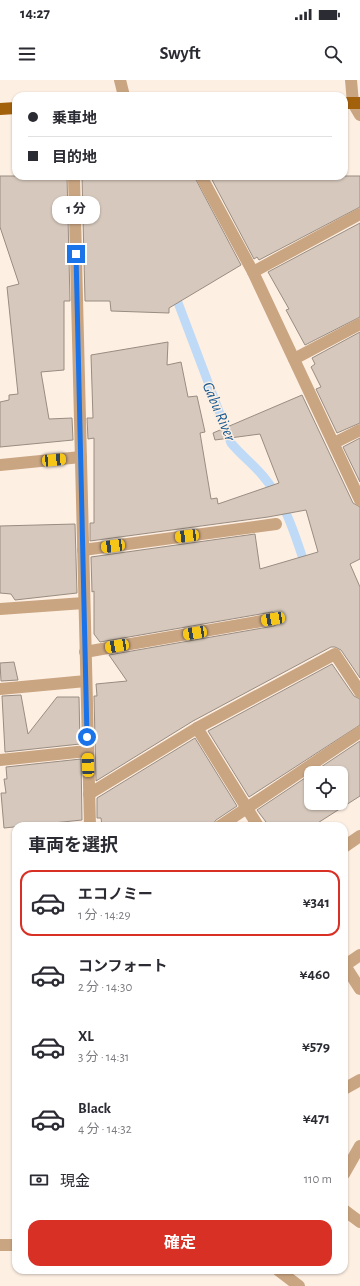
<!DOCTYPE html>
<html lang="ja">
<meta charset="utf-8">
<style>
:root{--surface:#fff;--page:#f7f7f7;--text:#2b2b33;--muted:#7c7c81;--line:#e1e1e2;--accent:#d93025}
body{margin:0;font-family:"Alegreya Sans","Noto Sans JP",sans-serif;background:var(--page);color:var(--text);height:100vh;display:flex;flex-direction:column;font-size:15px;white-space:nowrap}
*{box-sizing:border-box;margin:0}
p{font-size:13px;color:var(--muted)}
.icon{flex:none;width:22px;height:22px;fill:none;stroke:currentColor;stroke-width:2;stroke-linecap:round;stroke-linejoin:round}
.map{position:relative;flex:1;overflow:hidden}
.drawer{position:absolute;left:12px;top:742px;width:336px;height:452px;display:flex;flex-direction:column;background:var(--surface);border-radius:12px;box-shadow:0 1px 3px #0004}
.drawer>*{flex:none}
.guide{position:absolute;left:12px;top:12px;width:336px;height:88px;border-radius:12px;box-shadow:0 1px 3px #0004;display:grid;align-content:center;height:88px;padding:0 16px;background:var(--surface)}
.fabs{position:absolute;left:304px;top:686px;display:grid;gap:8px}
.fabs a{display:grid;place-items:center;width:44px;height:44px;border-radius:8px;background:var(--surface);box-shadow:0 1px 3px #0004;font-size:20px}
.end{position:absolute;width:18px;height:18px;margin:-9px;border:5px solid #1a73e8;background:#fff;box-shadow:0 0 0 2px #fff}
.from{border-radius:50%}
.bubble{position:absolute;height:28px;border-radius:12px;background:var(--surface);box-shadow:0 1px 3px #0004;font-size:13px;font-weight:700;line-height:28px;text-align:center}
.car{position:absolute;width:12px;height:24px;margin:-12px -6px;border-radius:5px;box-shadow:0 0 3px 1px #0007;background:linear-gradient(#f5c518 24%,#345 0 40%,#f5c518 0 76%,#345 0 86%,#f5c518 0)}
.guide b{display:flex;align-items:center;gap:14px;height:38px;font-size:15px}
.guide b+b{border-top:1px solid var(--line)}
.guide i{width:10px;height:10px;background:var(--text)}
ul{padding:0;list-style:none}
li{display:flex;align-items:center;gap:12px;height:66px;margin:0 8px 6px;padding:0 8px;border:2px solid transparent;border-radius:12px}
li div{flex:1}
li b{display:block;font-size:15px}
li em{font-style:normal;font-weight:700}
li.on{border-color:var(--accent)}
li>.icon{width:36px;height:36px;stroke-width:1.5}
h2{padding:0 16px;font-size:18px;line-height:48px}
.pay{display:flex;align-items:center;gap:10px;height:44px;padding:0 16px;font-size:15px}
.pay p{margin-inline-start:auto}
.cta{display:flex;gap:8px;margin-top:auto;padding:8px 16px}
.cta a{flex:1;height:46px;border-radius:12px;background:var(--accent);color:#fff;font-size:16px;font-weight:700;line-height:46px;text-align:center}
.status{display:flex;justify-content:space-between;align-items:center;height:28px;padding:0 20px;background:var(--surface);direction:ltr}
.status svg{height:11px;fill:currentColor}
header{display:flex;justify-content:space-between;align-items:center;height:52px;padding:0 16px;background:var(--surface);font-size:18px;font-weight:700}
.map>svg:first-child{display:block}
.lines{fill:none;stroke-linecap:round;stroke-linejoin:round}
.stream{stroke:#bedaf7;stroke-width:9}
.building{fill:#d6c8bc;stroke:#998c80}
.minor{stroke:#caa582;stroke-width:12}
.major{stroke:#a4610b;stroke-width:12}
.route{stroke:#1a73e8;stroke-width:5}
.labels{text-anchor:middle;stroke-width:3;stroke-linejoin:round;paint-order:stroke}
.water-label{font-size:16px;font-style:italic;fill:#165992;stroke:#feefe3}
</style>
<div class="status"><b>14:27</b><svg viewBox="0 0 49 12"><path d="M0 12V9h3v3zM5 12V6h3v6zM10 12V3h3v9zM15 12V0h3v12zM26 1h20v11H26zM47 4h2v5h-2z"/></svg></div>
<header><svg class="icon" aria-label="menu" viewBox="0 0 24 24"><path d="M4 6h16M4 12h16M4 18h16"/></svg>Swyft<svg class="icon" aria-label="search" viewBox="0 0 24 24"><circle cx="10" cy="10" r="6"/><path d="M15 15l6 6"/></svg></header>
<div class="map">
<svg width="360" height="1206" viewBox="0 0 360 1206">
<rect width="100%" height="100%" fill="#feefe3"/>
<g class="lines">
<path class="stream" d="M174,212l57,151c10,12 22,21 32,33 23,27 32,59 43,92"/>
</g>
<g class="building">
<path d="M0,96h67l3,125h-6v69l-23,2 8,47 23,-1 1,22 -73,7v-45l9,-2v-5l9,-1 -11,-107 12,-3 -19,-57z"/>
<path d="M82,96h112l47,89 -72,43v5l-58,-2 -1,-10h-25z"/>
<path d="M210,96h150v31l-101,53 -2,-3 -3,2z"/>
<path d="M360,143v94l-55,28 -19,-35 3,-1 -21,-37z"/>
<path d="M360,252v91l-23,10 -21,-44 5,-2 -10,-20 4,-3 -3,-6z"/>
<path d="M168,262l-1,23 14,-3 7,35 9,-1 8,36 -5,1 11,66 6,-1 1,6 61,-21 -19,-49 -45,6 -2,-7 89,-38 51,108 7,4v52l-10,5 10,23v91l-19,-28 -6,-3h-4l-138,74 -97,60 -2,-85h3l-1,-12 31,-3 -18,-26 165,-29 4,-2 2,-6 -2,-4 -6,-2 -172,30 -6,-8v-43l-2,1 -1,-35 164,-23 5,35 58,-17 -12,-42 -38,7 -178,24v-18h4v-85l-6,1 -1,-21h6l-2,-63z"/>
<path d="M360,358v44l-17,-35z"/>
<path d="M75,444l2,69 -62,7 -4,-6 -11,-1v-67z"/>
<path d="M14,582l4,18 -17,1 -1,-18z"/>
<path d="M332,584l22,32 6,3v26l-111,72 -41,-66z"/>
<path d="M21,615l7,39 29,-37h22l1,47 -75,8 -3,-56z"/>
<path d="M195,658l42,68 -21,14 -4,6h-110l-1,-8h-4v-20z"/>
<path d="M360,661v55l-47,30h-44l-12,-16 54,-36v29h30v-30h-29z"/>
<path d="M81,679l1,61 -78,8 -3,-35h5l-2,-14h3l-1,-12z"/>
</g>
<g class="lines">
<g class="minor">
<path d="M120,0l4,16"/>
<path d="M351,0l2,23 7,12"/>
<path d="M74,96l16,650"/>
<path d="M201,96l52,96 107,228"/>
<path d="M253,192l107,-58"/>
<path d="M294,279l66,-35"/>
<path d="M334,363l26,-13"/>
<path d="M0,385l81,-8"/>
<path d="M83,470l193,-26"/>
<path d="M0,529l84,-6"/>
<path d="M85,572l188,-33"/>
<path d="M0,609l86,-8"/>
<path d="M197,648l61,98"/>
<path d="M0,680l87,-9"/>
<path d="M89,714l108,-66 138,-74 25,38"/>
<path d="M220,746l140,-94"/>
<path d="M344,767l16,-11"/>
<path d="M344,884l16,25"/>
<path d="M344,886l16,-11"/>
<path d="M344,1009l16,-9"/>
<path d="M344,1094l16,-28"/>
<path d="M344,1130l16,12"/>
<path d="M0,1165h16"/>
<path d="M278,1190l21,16"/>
</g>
<g class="major">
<path d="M344,23h16"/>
<path d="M0,29l16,-1"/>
</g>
</g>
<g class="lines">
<path class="route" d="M76,174l11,483"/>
</g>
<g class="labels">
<g class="water-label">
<text transform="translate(220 331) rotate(67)" y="6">Gabu River</text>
</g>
</g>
</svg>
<div class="fabs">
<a><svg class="icon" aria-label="locate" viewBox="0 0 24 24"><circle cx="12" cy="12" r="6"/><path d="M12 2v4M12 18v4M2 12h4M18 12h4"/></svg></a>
</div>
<i class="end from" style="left:87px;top:657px"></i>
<i class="end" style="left:76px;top:174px"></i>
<div class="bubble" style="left:52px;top:116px;width:48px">1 分</div>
<i class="car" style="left:54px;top:380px;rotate:85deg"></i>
<i class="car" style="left:187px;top:456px;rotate:263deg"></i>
<i class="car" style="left:113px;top:466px;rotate:262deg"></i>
<i class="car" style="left:273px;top:539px;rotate:260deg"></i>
<i class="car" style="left:195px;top:553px;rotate:260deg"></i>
<i class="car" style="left:117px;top:566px;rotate:260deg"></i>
<i class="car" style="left:88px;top:685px;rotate:358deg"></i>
<div class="guide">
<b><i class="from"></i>乗車地</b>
<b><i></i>目的地</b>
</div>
<section class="drawer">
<h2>車両を選択</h2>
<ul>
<li class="on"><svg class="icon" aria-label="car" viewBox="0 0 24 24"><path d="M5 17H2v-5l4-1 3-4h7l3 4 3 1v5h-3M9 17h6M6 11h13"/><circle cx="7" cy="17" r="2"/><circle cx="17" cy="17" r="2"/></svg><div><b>エコノミー</b><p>1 分 · 14:29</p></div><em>¥341</em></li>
<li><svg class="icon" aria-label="car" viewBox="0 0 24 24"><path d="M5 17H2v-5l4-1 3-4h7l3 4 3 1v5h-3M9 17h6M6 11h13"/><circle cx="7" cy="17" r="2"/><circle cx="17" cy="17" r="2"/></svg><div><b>コンフォート</b><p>2 分 · 14:30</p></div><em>¥460</em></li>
<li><svg class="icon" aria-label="car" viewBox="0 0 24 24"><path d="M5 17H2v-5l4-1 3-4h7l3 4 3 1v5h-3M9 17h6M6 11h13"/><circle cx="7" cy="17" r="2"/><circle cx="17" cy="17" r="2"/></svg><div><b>XL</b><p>3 分 · 14:31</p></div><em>¥579</em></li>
<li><svg class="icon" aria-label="car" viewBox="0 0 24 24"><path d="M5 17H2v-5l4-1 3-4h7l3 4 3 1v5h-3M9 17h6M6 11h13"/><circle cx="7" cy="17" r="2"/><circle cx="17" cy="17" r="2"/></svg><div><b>Black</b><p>4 分 · 14:32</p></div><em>¥471</em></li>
</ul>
<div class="pay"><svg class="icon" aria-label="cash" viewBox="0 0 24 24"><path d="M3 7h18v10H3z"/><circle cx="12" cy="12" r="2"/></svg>現金<p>110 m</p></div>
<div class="cta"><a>確定</a></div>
</section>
</div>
